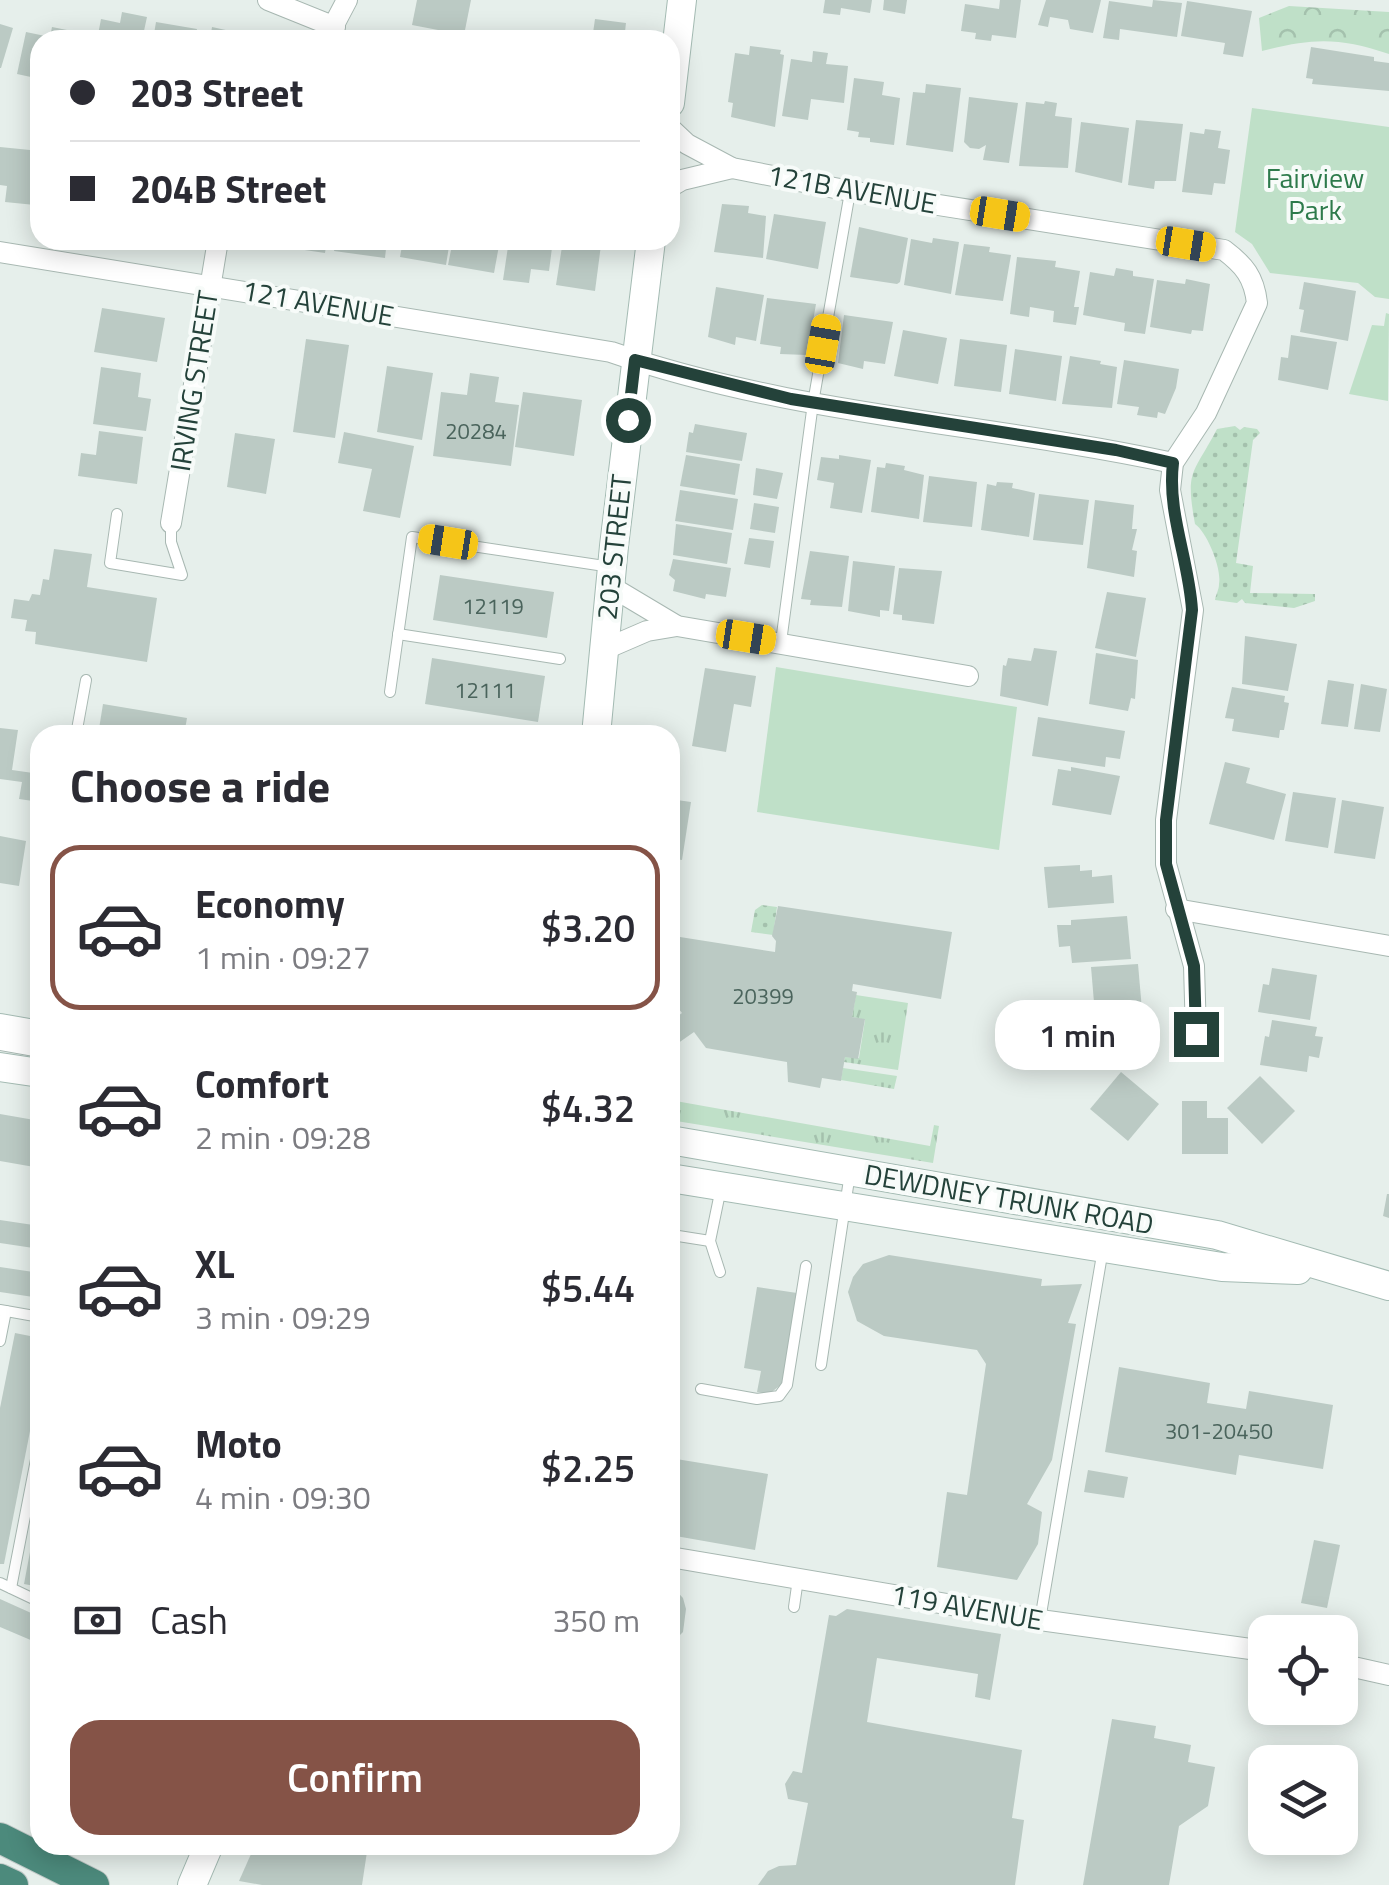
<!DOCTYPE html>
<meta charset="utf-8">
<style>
:root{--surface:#fff;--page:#f2f2f3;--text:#2b2b33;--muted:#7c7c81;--line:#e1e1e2;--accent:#855347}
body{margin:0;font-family:"Titillium Web",sans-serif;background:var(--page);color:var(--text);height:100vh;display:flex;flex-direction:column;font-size:38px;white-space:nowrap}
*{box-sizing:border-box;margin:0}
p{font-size:32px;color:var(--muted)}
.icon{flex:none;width:55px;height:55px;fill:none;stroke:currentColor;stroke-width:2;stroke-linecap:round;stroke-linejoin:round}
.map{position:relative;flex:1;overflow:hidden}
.drawer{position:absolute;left:30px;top:725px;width:650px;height:1130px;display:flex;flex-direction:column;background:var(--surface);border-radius:30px;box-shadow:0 5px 25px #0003}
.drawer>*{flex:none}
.top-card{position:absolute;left:30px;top:30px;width:650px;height:220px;border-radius:30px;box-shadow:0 5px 25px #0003;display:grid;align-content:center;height:220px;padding:0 40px;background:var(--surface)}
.buttons{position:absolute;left:1248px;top:1615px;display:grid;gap:20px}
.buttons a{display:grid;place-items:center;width:110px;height:110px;border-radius:20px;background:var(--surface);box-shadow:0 5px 25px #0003;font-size:50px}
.end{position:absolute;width:45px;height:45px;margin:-22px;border:12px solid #24423a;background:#fff;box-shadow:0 0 0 5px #fff}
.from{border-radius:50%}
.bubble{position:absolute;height:70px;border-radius:30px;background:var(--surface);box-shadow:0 5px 25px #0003;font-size:32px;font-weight:600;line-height:70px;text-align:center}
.car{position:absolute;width:30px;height:60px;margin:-30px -15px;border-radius:12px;box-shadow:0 0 8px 2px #0007;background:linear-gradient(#f5c518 24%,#345 0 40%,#f5c518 0 76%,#345 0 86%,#f5c518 0)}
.top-card b{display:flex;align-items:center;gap:35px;height:95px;font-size:38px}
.top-card b+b{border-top:2px solid var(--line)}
.top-card i{width:25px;height:25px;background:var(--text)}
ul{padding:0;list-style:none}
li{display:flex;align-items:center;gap:30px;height:165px;margin:0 20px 15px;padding:0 20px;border:5px solid transparent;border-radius:30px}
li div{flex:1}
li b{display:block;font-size:38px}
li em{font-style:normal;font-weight:600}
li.selected{border-color:var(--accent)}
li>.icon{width:90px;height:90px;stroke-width:1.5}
h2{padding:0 40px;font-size:45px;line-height:120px}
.pay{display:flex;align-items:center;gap:25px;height:110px;padding:0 40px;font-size:38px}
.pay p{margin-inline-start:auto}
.button{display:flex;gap:20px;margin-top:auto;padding:20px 40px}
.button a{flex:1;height:115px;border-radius:30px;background:var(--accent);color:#fff;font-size:40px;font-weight:600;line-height:115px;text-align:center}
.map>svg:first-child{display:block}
.grass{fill:url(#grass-tufts)}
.forest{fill:url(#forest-crowns)}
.park{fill:#bfe0c8}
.garden{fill:url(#garden-dots)}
.building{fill:#bbcac4}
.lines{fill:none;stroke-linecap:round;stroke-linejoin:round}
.service-casing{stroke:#a8b8b2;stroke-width:12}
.minor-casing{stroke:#a8b8b2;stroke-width:22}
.secondary-casing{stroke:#a4bbb3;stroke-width:30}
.trunk-casing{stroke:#c2cac8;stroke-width:32}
.service{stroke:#fff;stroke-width:10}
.minor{stroke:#fff;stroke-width:20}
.secondary{stroke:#fff;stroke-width:28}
.trunk{stroke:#4c8a7c;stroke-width:30}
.route{stroke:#24423a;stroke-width:12}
.labels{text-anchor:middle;stroke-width:8;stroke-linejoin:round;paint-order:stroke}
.number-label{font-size:22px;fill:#4a645c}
.park-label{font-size:28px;fill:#2d7a4b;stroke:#f7fbf9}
.street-label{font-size:28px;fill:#24423a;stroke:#f7fbf9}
</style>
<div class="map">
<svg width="1389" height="1885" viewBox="0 0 1389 1885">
<defs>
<pattern id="grass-tufts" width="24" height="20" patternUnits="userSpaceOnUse" patternTransform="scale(2.5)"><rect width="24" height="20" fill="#bfe0c8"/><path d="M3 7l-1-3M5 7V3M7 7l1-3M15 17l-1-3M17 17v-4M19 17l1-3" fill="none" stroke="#a4c1ad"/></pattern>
<pattern id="forest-crowns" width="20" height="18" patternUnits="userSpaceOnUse" patternTransform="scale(2.5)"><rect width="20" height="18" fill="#bfe0c8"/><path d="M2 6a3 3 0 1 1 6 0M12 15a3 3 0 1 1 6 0" fill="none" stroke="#a4c1ad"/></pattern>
<pattern id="garden-dots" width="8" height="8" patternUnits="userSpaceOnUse" patternTransform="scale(2.5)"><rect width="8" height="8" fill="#bfe0c8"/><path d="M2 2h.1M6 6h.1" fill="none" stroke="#a4c1ad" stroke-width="1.8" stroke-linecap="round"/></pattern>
</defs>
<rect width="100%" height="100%" fill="#e6efeb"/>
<g class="grass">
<path d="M856,995l52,8 -10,67 -54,-8 1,-5 14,1 6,-38 -13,-3z"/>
<path d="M843,1068l54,8 -3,13 -53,-9z"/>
<path d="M670,1100l260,46 4,-21 5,1 -6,37 -263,-43z"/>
</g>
<path class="forest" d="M1289,6l100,6v42c-51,-17 -76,-16 -127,-3l-3,-33z"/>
<g class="park">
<path d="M1252,108l137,19v172l-14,-2 -17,-14 -88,-10 -18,-29 -17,-12z"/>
<path d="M1386,313l3,1 -1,87 -39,-7 23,-69 12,1z"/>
<path d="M776,667l241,40 -18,143 -242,-38z"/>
</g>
<g class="garden">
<path d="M1235,426l5,4 4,-3 13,2 3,4 -7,7 -17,123 17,3 -3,27 65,1v7l-21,7 -49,-5 -3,-4 -5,4 -22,-3c1,-6 4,-10 4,-16 3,-15 -12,-52 -24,-60 -10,-55 -2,-49 22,-95z"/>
<path d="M762,905l15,2 -4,28 -22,-3 4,-22z"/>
</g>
<g class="building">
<path d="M417,0h54l-7,35 -52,-10z"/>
<path d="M825,0h47l-2,13 -29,-5 -1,7 -17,-2z"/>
<path d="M884,0h23l-2,14 -22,-4z"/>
<path d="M1000,0h21l-5,38 -24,-3 -1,6 -16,-2 1,-6 -15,-2 4,-27 34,5z"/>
<path d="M1046,0h55l-8,33 -23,-4 -2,-9 -18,-3 -2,10 -10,-2z"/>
<path d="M1153,0l29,3 -5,34 -57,-8 -1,11 -16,-2 6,-37 43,6z"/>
<path d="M1187,1l65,10 -9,46 -20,-3 2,-11 -44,-7z"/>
<path d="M122,12l25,5 -5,23h-45l4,-21 19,4z"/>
<path d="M595,19l31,4 -2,17h-32z"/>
<path d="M156,22l41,7 -2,11h-42z"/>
<path d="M0,24l13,4 -12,40h-1z"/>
<path d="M52,27l25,5 -2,8h-35v39l-23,-5 9,-42 24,5z"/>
<path d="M212,27l32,7 -1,6h-33z"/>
<path d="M401,31l36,7v2h-38z"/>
<path d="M750,46l31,4 -1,4 4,1 -9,72 -44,-10 2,-14 -5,-1 7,-49 14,2z"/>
<path d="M1311,47l63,10v4l15,2v28l-77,-7 1,-5 -7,-1z"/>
<path d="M813,51l15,2 -2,11 22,2 -4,37 -33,-4 -3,21 -26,-4 9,-57 21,3z"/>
<path d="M854,78l30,4 -2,13 18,3 -6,47 -24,-3v-4l-12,-1 1,-5 -12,-2z"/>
<path d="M926,84l35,4 -8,64 -47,-7 7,-53 12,1z"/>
<path d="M969,97l49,6 -9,60 -26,-3 3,-15 -7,4 -9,-1 -6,-6z"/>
<path d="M1045,101l12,2 -2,13 17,2 -4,50 -49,-2 7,-64 18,2z"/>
<path d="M1136,120l47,4 -7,57h-21l-1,8 -26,-4z"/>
<path d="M1081,122l48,6 -7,55 -47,-11z"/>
<path d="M1205,129l16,2 -3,17 12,2 -5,34 -11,-1 -2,12 -30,-3 8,-60 14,2z"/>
<path d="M0,147l40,4 -5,54 -30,-3 2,-16 -7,-1z"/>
<path d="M722,204l27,2 -1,7 18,3 -3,42 -49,-6z"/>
<path d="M774,214l52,8 -8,47 -52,-10z"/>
<path d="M859,227l49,11 -8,44 -3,2 -47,-7z"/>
<path d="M933,238l26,4 -8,52 -47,-9 7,-46 21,4z"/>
<path d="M299,240h28l-2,13 -27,-4z"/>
<path d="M336,240h51l-2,18 -51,-7z"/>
<path d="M403,240h47l-4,25 -46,-8z"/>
<path d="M453,240h47l-6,33 -46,-8z"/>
<path d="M509,240h44l-4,31 -18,-2 -2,14 -26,-3z"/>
<path d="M563,240l38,5 -6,46 -39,-6z"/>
<path d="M964,244l26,3 -1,5 22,3 -8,46 -48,-6z"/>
<path d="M1017,257l39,4 -1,6 25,4 -6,36h5l-3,18 -23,-3 1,-11 -24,-4 -1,10 -19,-3z"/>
<path d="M1116,268l17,3v5l21,3 -9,55 -21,-3 1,-8 -42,-8 7,-43 24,4z"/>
<path d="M1186,279l24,5 -7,47 -11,-1 -1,4 -41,-7 7,-47 28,4z"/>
<path d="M1304,282l52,9 -8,50 -48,-9 4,-22 -5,-1z"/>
<path d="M716,287l48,8 -8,46 -20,-4 -1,8 -27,-8z"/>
<path d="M767,298l49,6 -9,51 -27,-1 1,-7 -21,-3z"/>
<path d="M102,308l63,10 -8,44 -63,-10z"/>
<path d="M844,315l49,7 -8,42 -21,-3 -1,8 -25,-6z"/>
<path d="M903,330l44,8 -9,46 -44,-8z"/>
<path d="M1291,335l46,7 -9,48 -50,-10 3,-23 7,1z"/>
<path d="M306,339l43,6 -14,93 -42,-6z"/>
<path d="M960,339l47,6 -6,47 -47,-6z"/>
<path d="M1015,349l47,7 -6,45 -47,-7z"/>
<path d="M1070,356l31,5 -1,3 17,3 -5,41 -50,-4z"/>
<path d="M1124,360l55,9 -3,19 -11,26 -7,-2 -1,6 -20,-3 2,-8 -22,-3z"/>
<path d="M387,366l46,7 -11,67 -45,-8z"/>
<path d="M101,367l40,6 -3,24 13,2 -5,32 -53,-7z"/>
<path d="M470,373l29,4 -4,25 24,3 -8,61 -78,-10 8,-64 26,3z"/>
<path d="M523,392l59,8 -8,56 -59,-9z"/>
<path d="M695,424l52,9 -5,28 -56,-9 3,-20 4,1z"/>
<path d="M99,431l44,6 -6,47 -59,-8 3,-23 15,2z"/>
<path d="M344,432l70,14 -14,72 -37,-7 9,-42 -34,-6z"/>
<path d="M235,433l40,6 -9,55 -39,-7z"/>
<path d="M686,455l54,9 -5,31 -55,-9z"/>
<path d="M839,455l32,5 -9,53 -32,-5 4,-25 -17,-3 4,-23 18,2z"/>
<path d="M886,463l19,3 -1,4 20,5 -5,44 -48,-7 6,-45 8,1z"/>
<path d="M756,468l27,5 -6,26 -24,-4z"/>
<path d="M929,476l48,6 -5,45 -49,-5z"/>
<path d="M997,482l16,1 -1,5 23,5 -6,44 -48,-7 6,-46 9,2z"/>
<path d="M680,490l58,9 -5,31 -58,-9z"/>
<path d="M1039,494l50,6 -6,45 -50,-5z"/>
<path d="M1095,500l39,5 -2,24h5l-5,21 5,1 -3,26 -47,-9z"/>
<path d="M754,503l25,4 -4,26 -25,-4z"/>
<path d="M676,524l56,9 -5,31 -54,-9z"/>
<path d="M749,538l25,3 -4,27 -26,-4z"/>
<path d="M54,549l38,5 -5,33 70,11 -10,64 -112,-18 1,-12 -11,-1 2,-11 -16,-2 3,-19 15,2 3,-7 8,1 3,-16 6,1z"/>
<path d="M810,551l39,5 -7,51 -32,-2 1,-5 -10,-1z"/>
<path d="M673,559l58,9 -5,29 -20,-3 -1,5 -32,-8 2,-11 -6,-5z"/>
<path d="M853,561l42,5 -6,45 -9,-1v7l-32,-6z"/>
<path d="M899,568l43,3 -8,53 -32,-4v-5l-9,-1z"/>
<path d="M440,575l114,17 -7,46 -114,-18z"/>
<path d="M1107,592l39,6 -10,59 -41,-9z"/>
<path d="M1245,636l52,8 -9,47 -46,-7z"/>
<path d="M1034,648l23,3 -9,55 -48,-10 3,-31 3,1 2,-8 23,3z"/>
<path d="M1096,653l42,7 -3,39 -4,-1 -3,13 -39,-7z"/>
<path d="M432,658l113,18 -7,46 -113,-18z"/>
<path d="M705,668l51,8 -5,31 -17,-3 -8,48 -34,-6z"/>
<path d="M1328,680l26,4 -6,43 -27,-3z"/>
<path d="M1361,684l26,5 -7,43 -26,-3z"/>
<path d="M1232,687l53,9 -1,6 5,1 -5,27h-4l-1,8 -47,-7 2,-12 -9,-1z"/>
<path d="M103,704l84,14 -3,17h-86z"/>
<path d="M1038,717l87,14 -5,28 -14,-2 -1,10 -73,-11z"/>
<path d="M0,728l18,2 -6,40 28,4v28l-21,-3 3,-17 -22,-3z"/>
<path d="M1225,762l25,6 -4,15 40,11 -12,46 -65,-16z"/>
<path d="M1071,767l49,9 -9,39 -59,-10 6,-36 13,2z"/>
<path d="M1293,792l43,6 -8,50 -43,-7z"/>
<path d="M670,799l21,3 -9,58 -12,-2z"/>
<path d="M1342,800l42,7 -9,52 -41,-6z"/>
<path d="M0,836l26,5 -7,45 -19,-3z"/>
<path d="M1080,865v6l12,-1v7l20,-2 2,28 -66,5 -4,-41z"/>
<path d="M778,906l174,26 -11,67 -88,-15 -1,7 5,1 -5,25 13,2 -7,40 -13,-2 -4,24 -19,-3 -2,10 -32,-6 -1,-20 -81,-14 -12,-16 -20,14 -4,-6v-18l12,-9 -12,-15 10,-61 95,15 1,-11 -4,-5z"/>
<path d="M1127,916l4,43 -59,4 -2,-17 -11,1 -2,-22h14v-5z"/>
<path d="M1138,964l4,46 -47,4 -4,-47z"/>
<path d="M1272,968l45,7 -7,45 -52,-8 5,-28 6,1z"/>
<path d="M1131,1018l5,45 -59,7 -5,-45z"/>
<path d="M1272,1020l45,7 -2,9 8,1 -4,21 -10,-2 -2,16 -47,-7 5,-29 4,1z"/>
<path d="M1121,1072l38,32 -31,37 -38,-32z"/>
<path d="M1260,1076l35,35 -33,33 -35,-36z"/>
<path d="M1182,1101h25v17h21v36h-46z"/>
<path d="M0,1114l40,7v47l-40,-7z"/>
<path d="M1387,1194h2v24l-6,-2z"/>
<path d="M0,1220l40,6v23l-40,-6z"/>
<path d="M889,1255l153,24 -1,7 41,-2 -14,39 8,1 -24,136 -25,44 15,8 -4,32 -21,36 -80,-13 10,-75 20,3 19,-131 -9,-14 -93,-14 -27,-15 -9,-29 5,-15 10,-13z"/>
<path d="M0,1267l40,6v25l-40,-6z"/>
<path d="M670,1280l8,1 -4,21 -4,-1z"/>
<path d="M757,1287l40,6 -15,91 -13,10 -12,-2 4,-21 -17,-3z"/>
<path d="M15,1333l25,5v42l-36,184h-4v-156z"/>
<path d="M1119,1367l91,16 -3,20 39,6 3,-18 84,14 -10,64 -84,-14 -3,20 -131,-23z"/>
<path d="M670,1458l98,16 -13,76 -85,-15z"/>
<path d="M1088,1470l40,7 -4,21 -40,-6z"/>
<path d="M38,1509h2v78l-16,-3z"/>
<path d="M1314,1540l26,5 -13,63 -26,-5z"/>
<path d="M670,1584l13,14 3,11 -3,23 -13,13z"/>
<path d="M0,1599l40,18v27l-40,-17z"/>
<path d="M847,1609l154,25 -11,66 -15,-3 3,-23 -101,-16 -10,64 155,28 -10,68 12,2 -9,65h-257l10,-14 11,-5 17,-1 12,-62 -20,-4 -3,-15 8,-13 9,2 27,-158 7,1z"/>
<path d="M1112,1719l44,7 -2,12 37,7 -3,17 27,5 -7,39 -29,20 -10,59h-86z"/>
<path d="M114,1845h27l-4,10z"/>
<path d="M255,1845h113l-6,40h-100l-23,-4z"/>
</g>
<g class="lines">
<defs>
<g id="service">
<path d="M117,514l-7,49 72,12 -11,-33v-19"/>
<path d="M398,634l162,25"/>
<path d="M781,642l32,-239 37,-211"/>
<path d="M390,692l22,-155 199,30"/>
<path d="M76,735l10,-55"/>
<path d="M0,1045l40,7"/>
<path d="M672,1235l38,6"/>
<path d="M720,1272l-10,-31 11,-53"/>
<path d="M0,1310l40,7"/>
<path d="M0,1341l6,-30"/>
<path d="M821,1365l29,-192"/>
<path d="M701,1389l56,10 22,-3 8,-11 19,-119"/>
<path d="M0,1583l40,19"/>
<path d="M11,1588l29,-149"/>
<path d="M794,1607l4,-28"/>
<path d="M1040,1620l63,-371"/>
</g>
<g id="minor">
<path d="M268,0l67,27"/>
<path d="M326,40l21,-40"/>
<path d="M670,128l17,16 45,24 118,23 374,59c20,15 30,27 33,53l-51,110 -33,50 -3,27 23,120 -27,210v44l28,102 2,68"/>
<path d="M670,187l12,-7 50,-12"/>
<path d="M0,252l611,100c181,63 376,71 562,111"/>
<path d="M171,523l47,-283"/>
<path d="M610,586l67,40 291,50"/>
<path d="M603,650l44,-19 30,-5"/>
<path d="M1176,909l213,37"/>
<path d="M670,1557l370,63 225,31"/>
<path d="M1340,1664l49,11"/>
</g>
<g id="secondary">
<path d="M670,103l12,-103"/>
<path d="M596,735l18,-189 37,-306"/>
<path d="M0,1028l40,7"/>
<path d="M0,1067l40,6"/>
<path d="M670,1140l547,95 172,51"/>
<path d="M670,1178l552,89 76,3"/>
<path d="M192,1885l17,-40"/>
</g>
<g id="trunk">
<path d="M0,1838l94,47"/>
<path d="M0,1879l13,6"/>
</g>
</defs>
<use href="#service" class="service-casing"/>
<use href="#minor" class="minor-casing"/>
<use href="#secondary" class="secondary-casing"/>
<use href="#trunk" class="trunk-casing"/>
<use href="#service" class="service"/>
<use href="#minor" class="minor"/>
<use href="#secondary" class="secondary"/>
<use href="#trunk" class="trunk"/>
</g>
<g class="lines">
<path class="route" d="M628,420l7,-60 156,39 325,51 57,13c-6,50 16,97 19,147l-26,210v44l28,102 2,68"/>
</g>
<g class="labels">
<g class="number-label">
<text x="476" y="439">20284</text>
<text x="493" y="614">12119</text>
<text x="485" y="698">12111</text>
<text x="763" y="1004">20399</text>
<text x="1219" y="1439">301-20450</text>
</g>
<g class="park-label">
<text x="1315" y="188">Fairview<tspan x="1315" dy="32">Park</tspan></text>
</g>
<g class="street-label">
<text transform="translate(852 189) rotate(10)" y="10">121B AVENUE</text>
<text transform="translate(318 303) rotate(10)" y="10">121 AVENUE</text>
<text transform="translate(194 381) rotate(-81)" y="10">IRVING STREET</text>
<text transform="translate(614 547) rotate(-84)" y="10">203 STREET</text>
<text transform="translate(1009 1199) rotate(10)" y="10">DEWDNEY TRUNK ROAD</text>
<text transform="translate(967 1607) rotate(10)" y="10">119 AVENUE</text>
</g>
</g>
</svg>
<div class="buttons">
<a><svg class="icon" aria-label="locate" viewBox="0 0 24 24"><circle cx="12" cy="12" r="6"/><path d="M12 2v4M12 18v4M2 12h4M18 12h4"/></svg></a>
<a><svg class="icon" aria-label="layers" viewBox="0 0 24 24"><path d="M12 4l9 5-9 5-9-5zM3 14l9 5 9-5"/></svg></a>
</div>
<i class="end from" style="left:628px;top:420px"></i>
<i class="end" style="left:1196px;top:1034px"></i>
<div class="bubble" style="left:995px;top:1000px;width:165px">1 min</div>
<i class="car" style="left:1000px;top:214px;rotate:99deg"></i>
<i class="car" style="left:1186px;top:244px;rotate:99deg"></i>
<i class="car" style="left:823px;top:344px;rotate:10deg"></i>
<i class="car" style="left:448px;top:542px;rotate:279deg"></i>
<i class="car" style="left:746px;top:637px;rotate:99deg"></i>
<div class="top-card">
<b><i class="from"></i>203 Street</b>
<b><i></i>204B Street</b>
</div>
<section class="drawer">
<h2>Choose a ride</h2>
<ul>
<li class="selected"><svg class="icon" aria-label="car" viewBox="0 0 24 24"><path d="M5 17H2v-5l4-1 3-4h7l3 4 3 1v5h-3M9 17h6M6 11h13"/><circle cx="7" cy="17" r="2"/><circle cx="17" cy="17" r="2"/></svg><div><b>Economy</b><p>1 min · 09:27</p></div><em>$3.20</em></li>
<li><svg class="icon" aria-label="car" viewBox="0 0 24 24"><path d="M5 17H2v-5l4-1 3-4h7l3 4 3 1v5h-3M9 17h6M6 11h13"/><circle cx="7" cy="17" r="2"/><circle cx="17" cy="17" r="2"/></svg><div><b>Comfort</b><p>2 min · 09:28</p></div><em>$4.32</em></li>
<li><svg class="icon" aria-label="car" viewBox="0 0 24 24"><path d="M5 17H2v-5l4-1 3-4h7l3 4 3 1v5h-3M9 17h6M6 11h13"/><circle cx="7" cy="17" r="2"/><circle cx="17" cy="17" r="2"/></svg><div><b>XL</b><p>3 min · 09:29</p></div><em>$5.44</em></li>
<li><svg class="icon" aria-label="car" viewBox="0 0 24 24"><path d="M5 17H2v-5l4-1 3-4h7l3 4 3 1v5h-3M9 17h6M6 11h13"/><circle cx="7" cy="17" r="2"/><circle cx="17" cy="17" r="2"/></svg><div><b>Moto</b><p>4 min · 09:30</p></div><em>$2.25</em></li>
</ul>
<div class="pay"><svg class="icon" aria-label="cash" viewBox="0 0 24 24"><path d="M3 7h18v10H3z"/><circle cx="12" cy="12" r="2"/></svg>Cash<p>350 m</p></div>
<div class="button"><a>Confirm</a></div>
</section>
</div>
